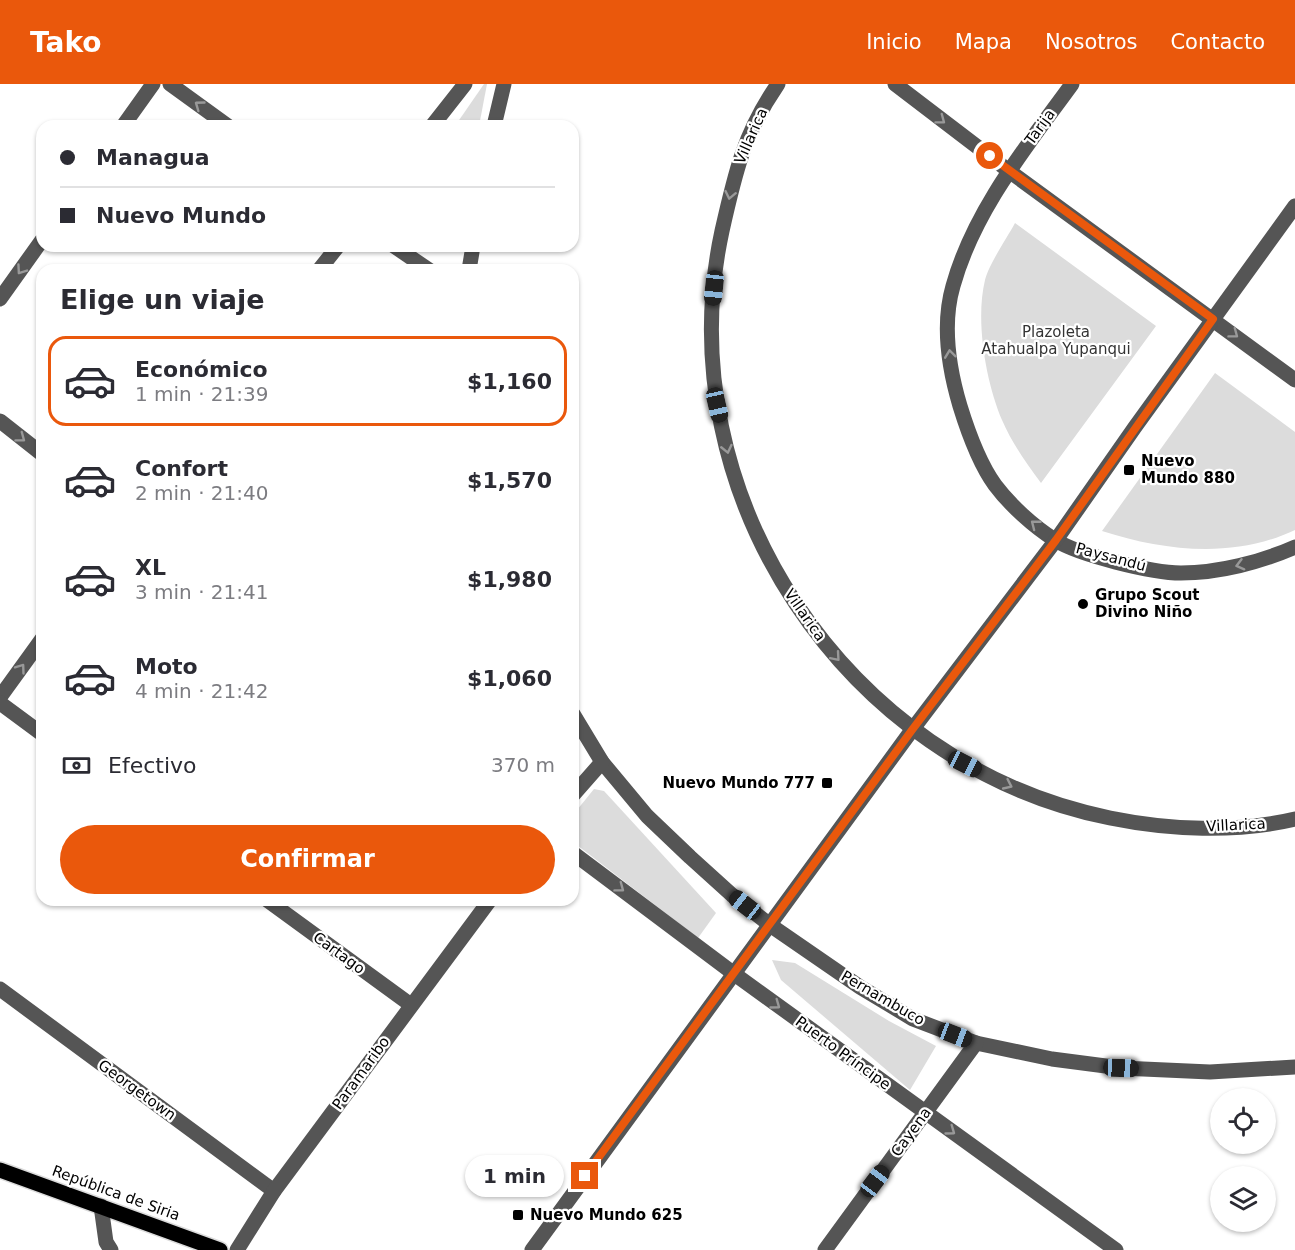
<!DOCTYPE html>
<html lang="es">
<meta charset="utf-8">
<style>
:root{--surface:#fff;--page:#f7f7f7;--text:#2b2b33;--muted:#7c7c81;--line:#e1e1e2;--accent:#ea580c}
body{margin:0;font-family:"DejaVu Sans",sans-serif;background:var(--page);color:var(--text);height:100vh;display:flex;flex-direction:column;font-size:22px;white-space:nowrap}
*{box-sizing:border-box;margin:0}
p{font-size:20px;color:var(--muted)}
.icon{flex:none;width:33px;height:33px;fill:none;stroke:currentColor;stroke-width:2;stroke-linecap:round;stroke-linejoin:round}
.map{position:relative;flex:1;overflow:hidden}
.side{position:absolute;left:36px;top:180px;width:543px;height:642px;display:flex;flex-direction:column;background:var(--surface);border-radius:18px;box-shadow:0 2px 4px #0004}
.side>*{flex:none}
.guide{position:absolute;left:36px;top:36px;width:543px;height:132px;border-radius:18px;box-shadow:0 2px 4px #0004;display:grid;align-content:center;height:132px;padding:0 24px;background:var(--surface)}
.tools{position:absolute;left:1210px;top:1004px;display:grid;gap:12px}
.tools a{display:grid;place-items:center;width:66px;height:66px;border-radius:50%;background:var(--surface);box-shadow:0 2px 4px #0004;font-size:30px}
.end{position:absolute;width:27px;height:27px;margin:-14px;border:8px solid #ea580c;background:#fff;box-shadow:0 0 0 3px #fff}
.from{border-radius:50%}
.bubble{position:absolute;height:42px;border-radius:21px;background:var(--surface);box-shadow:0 2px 4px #0004;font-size:20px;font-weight:700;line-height:42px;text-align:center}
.car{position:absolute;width:18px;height:36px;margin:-18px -9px;border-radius:8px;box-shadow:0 0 4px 2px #0007;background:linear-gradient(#222 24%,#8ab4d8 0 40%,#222 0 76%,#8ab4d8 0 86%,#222 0)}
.guide b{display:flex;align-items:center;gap:21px;height:57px;font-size:22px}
.guide b+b{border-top:2px solid var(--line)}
.guide i{width:15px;height:15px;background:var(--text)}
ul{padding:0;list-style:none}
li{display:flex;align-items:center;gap:18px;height:90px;margin:0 12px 9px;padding:0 12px;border:3px solid transparent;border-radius:18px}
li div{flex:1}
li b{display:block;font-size:22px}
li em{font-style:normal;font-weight:700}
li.on{border-color:var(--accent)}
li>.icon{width:54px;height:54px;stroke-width:1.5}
h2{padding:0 24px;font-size:27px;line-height:72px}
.pay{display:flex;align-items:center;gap:15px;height:66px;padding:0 24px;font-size:22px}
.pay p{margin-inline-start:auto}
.cta{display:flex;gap:12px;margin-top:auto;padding:12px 24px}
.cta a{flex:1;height:69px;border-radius:36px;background:var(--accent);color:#fff;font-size:24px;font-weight:700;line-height:69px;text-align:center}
header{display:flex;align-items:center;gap:36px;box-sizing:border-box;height:84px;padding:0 30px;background:var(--accent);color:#fff}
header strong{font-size:28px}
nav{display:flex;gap:33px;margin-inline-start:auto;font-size:21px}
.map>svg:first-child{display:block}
.green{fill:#dcdcdc}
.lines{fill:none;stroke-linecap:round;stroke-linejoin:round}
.major-casing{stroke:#dbdbdb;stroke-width:18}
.minor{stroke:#555;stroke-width:15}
.major{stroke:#000;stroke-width:15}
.oneway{stroke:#999}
.route{stroke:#ea580c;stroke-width:8}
.poi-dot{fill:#000;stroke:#fff;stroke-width:2}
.labels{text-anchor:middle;stroke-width:4.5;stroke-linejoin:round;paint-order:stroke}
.street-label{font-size:15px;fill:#000;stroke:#fff}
.park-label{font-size:15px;fill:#333;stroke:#fff}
.poi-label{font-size:15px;font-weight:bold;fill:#000;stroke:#fff;text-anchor:start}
</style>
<header>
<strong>Tako</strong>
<nav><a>Inicio</a><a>Mapa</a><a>Nosotros</a><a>Contacto</a></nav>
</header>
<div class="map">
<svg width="1295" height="1166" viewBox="0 0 1295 1166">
<rect width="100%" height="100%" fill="#fff"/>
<g class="green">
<path d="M484,0h3l-8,42h-24z"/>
<path d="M1015,139l141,103 -115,157c-15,-20 -29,-40 -39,-63 -16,-38 -27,-99 -17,-140 4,-16 22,-42 30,-57z"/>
<path d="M1215,289l80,59v98c-61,29 -131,21 -193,1z"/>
<path d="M594,705l10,2 112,122 -18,25 -125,-96v-27z"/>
<path d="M772,876l23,3 94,58 47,25 -26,44 -129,-110z"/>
</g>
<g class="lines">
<defs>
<path id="major" d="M0,1086l220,80"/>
</defs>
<use href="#major" class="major-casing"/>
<g class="minor">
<path d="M170,0l58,42"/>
<path d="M778,0c-34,49 -43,89 -56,147 -57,263 124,534 388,587 59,12 126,15 185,1"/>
<path d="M895,0l114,87 286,209"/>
<path d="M1072,0c-45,62 -98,126 -119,202 -11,38 -4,83 7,120 8,26 19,57 35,79 15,20 38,41 60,55 24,15 97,33 126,33 38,0 80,-11 114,-26"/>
<path d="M123,42l30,-42"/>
<path d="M432,42l33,-42"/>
<path d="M494,42l10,-42"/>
<path d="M394,162l35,24"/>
<path d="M319,186l19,-24"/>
<path d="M469,186l4,-24"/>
<path d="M0,215l42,-59"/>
<path d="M0,337l42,33"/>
<path d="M0,613l42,-58"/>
<path d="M0,619l42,31"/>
<path d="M573,630l29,48 45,54 43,41 42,38 38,30 90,62 53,32 63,24 76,16 69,9 89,4 85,-5"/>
<path d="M573,711l29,-33"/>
<path d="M573,769l160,120 383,277"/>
<path d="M267,816l144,105"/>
<path d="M0,905l274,202"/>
<path d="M101,1122l5,36 5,8"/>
<path d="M237,1166l37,-59 216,-291"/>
<path d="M532,1166l380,-520 144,-190 79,-113 160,-221"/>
<path d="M825,1166l151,-207"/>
</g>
<use href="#major" class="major"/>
</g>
<defs><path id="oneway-chevron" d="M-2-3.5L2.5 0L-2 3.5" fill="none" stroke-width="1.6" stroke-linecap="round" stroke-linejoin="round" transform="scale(1.5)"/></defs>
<g class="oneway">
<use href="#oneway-chevron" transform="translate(199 21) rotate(-144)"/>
<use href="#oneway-chevron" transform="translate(941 36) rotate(37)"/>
<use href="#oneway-chevron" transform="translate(730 111) rotate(102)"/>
<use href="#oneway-chevron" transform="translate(21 186) rotate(125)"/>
<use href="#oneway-chevron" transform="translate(1234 250) rotate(37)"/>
<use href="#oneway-chevron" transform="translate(950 270) rotate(-97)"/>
<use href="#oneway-chevron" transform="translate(21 354) rotate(37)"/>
<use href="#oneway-chevron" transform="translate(727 365) rotate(77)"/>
<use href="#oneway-chevron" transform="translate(1035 440) rotate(-142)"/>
<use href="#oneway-chevron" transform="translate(1240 481) rotate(165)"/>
<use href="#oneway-chevron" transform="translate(836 573) rotate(49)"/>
<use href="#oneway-chevron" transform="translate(21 584) rotate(-54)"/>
<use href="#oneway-chevron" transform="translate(1008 701) rotate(25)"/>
<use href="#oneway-chevron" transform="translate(620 804) rotate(37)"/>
<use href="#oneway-chevron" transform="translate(776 921) rotate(36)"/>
<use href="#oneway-chevron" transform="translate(951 1047) rotate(36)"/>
</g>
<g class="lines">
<path class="route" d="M585,1092l327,-446 144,-190 157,-221 -223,-163"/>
</g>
<g class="poi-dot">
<rect x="1123" y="380" width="12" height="12" rx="3"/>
<circle cx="1083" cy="520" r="6"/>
<rect x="821" y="693" width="12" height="12" rx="3"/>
<rect x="512" y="1125" width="12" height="12" rx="3"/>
</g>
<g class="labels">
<g class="street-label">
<text transform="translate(1040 43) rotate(-54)" y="5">Tarija</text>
<text transform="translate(751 52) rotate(-66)" y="5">Villarica</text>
<text transform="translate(1111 473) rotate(15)" y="5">Paysandú</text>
<text transform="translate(805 531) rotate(55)" y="5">Villarica</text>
<text transform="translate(1236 741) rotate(-3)" y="5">Villarica</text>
<text transform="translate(339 869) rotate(36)" y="5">Cartago</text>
<text transform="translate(883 914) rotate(30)" y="5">Pernambuco</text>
<text transform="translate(843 969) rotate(36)" y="5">Puerto Príncipe</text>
<text transform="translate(361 989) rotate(-54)" y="5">Paramaribo</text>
<text transform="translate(137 1006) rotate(36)" y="5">Georgetown</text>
<text transform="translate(911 1048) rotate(-54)" y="5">Cayena</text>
<text transform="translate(116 1109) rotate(20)" y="5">República de Siria</text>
</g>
<g class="park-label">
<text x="1056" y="253">Plazoleta<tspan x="1056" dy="17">Atahualpa Yupanqui</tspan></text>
</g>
<g class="poi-label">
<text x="1141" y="382">Nuevo<tspan x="1141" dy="17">Mundo 880</tspan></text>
<text x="1095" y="516">Grupo Scout<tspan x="1095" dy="17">Divino Niño</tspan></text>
<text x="815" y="704" text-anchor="end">Nuevo Mundo 777</text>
<text x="530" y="1136">Nuevo Mundo 625</text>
</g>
</g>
</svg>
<div class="tools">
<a><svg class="icon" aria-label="locate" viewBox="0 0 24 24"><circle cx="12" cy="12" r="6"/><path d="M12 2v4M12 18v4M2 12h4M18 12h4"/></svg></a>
<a><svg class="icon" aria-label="layers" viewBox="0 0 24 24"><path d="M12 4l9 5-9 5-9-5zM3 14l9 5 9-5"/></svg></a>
</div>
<i class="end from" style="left:990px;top:72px"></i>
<i class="end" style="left:585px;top:1092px"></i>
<div class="bubble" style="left:465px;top:1071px;width:99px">1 min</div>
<i class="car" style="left:714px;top:204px;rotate:186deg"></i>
<i class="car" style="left:717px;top:321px;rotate:167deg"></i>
<i class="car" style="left:965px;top:680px;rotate:117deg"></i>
<i class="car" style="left:745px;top:821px;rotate:308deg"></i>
<i class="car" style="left:955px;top:951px;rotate:111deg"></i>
<i class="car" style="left:1121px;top:984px;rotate:92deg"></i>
<i class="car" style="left:875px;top:1097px;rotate:37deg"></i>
<div class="guide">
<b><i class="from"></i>Managua</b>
<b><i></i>Nuevo Mundo</b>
</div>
<section class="side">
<h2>Elige un viaje</h2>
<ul>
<li class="on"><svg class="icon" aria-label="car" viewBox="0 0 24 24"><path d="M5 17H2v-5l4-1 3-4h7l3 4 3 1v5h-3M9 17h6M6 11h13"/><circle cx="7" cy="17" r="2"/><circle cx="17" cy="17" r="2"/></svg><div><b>Económico</b><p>1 min · 21:39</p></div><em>$1,160</em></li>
<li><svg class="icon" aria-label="car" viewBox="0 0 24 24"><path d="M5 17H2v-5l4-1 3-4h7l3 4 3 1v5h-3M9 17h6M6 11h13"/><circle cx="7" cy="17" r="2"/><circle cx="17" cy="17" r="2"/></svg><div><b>Confort</b><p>2 min · 21:40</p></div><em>$1,570</em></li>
<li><svg class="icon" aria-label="car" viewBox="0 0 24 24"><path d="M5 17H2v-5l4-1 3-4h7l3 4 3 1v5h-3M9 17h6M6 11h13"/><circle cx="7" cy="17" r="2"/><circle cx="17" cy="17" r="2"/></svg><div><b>XL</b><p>3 min · 21:41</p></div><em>$1,980</em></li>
<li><svg class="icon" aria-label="car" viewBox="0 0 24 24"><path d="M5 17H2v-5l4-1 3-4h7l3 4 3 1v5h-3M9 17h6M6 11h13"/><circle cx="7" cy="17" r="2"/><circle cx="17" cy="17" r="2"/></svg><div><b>Moto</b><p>4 min · 21:42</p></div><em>$1,060</em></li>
</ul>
<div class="pay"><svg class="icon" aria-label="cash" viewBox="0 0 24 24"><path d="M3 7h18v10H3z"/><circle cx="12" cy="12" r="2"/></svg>Efectivo<p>370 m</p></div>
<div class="cta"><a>Confirmar</a></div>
</section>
</div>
